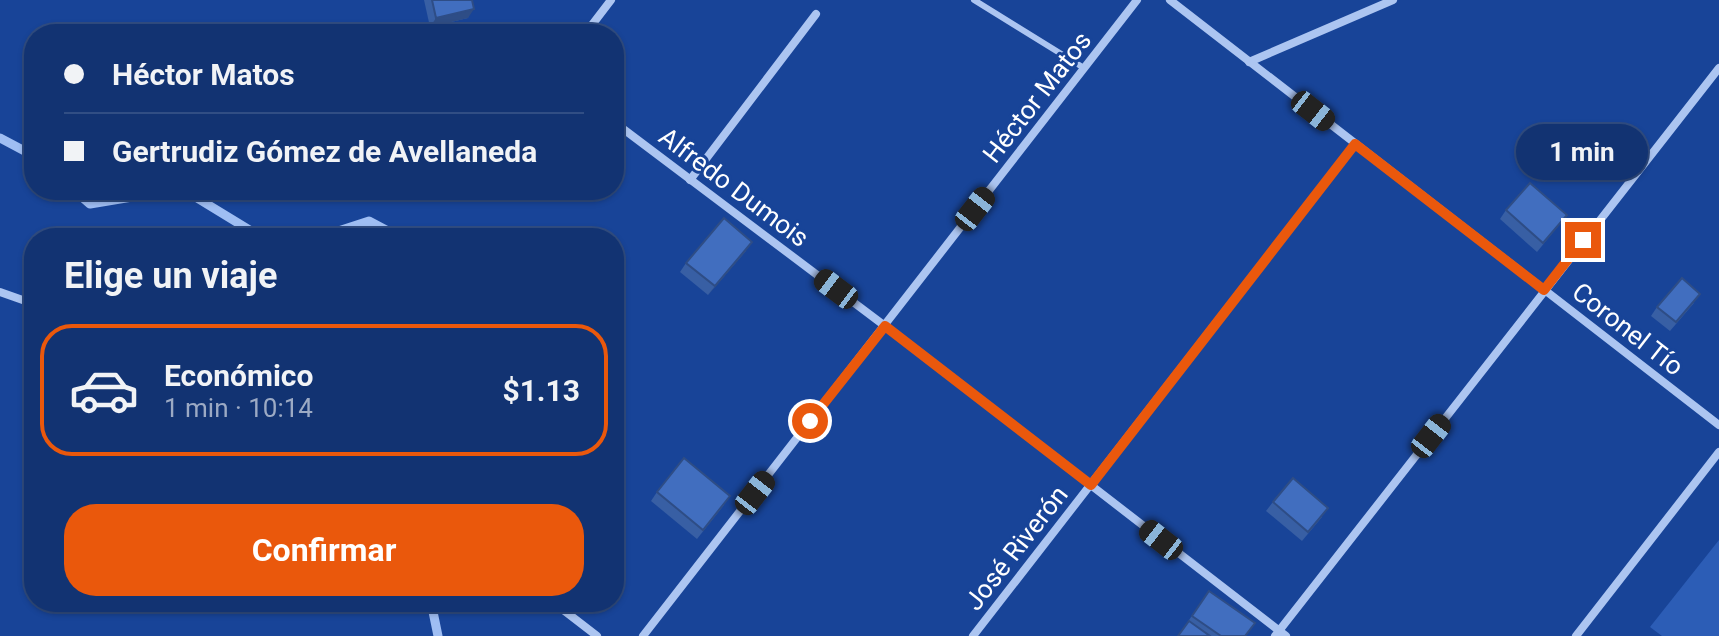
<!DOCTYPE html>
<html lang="es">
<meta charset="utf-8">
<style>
:root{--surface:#123372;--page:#1b3b77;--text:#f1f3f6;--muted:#9caac4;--line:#314e84;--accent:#ea580c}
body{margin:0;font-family:Roboto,sans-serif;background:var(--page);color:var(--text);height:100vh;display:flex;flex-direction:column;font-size:30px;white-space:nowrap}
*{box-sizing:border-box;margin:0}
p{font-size:26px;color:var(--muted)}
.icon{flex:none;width:44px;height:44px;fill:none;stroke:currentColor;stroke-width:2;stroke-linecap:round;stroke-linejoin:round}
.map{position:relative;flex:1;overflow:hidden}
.side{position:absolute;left:24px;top:228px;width:600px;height:384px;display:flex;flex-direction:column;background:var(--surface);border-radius:32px;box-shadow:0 2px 6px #0004,0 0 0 2px var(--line)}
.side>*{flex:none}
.guide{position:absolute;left:24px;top:24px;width:600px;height:176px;border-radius:32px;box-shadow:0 2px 6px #0004,0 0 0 2px var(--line);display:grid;align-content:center;height:176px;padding:0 40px;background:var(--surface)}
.end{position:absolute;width:36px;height:36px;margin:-18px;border:10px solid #ea580c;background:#fff;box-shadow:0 0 0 4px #fff}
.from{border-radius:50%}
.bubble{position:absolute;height:56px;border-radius:28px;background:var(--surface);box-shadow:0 2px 6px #0004,0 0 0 2px var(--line);font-size:26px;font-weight:700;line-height:56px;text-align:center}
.car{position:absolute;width:24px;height:48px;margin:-24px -12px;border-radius:10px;box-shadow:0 0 6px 2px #0007;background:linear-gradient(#222 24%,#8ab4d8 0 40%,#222 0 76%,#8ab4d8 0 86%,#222 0)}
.guide b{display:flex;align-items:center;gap:28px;height:76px;font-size:30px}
.guide b+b{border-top:2px solid var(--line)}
.guide i{width:20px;height:20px;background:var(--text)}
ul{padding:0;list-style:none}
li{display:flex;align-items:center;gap:24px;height:132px;margin:0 16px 12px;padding:0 24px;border:4px solid transparent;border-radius:32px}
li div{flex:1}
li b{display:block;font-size:30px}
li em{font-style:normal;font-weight:700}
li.current{border-color:var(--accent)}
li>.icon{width:72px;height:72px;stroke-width:1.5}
h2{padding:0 40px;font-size:36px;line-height:96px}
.action{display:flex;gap:16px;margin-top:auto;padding:16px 40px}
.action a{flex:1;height:92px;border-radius:32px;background:var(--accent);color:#fff;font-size:32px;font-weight:700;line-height:92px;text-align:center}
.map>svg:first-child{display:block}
.green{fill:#2c5db6}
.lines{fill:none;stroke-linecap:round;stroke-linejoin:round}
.stream{stroke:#9fbef3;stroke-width:9}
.lane{stroke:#acc5f1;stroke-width:6}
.street{stroke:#acc5f1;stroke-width:8}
.wall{fill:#385fa4}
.shaded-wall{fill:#2e4d86}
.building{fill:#416ebf;stroke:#2e4d86;stroke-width:2}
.route{stroke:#ea580c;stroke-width:10}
.labels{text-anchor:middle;stroke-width:6;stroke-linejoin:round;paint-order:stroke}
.street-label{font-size:26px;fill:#fff;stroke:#184498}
</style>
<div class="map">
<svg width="1719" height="636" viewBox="0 0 1719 636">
<rect width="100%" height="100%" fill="#184498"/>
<path class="green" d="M1719,540v96h-57l-12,-9z"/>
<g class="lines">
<g class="stream">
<path d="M0,138l34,18"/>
<path d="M74,190l16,14 84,-14"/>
<path d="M184,190l77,47 62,-1 46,-15 32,17"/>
<path d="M431,602l7,34"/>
</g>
<path class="lane" d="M974,0l110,68"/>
<g class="street">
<path d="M1170,0l549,425"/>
<path d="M585,34l26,-34"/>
<path d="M1249,62l144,-62"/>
<path d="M614,122l271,204 401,310"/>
<path d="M690,180l126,-166"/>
<path d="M0,292l34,12"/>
<path d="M553,602l44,34"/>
<path d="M643,636l494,-636"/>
<path d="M973,636l382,-492"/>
<path d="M1275,636l444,-568"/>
<path d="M1576,636l143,-184"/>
</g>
</g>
<g class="wall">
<path d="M424,0h48l-4,18 -38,9z"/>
<path d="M1506,210l61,5 -30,37 -37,-33z"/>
<path d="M746,251l-38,44 -28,-23 6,-9z"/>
<path d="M1694,303l-24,28 -19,-15 6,-9z"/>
<path d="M657,492l67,13 -27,34 -46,-38z"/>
<path d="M1273,502l49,15 -20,24 -36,-30z"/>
<path d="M1209,591l36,45h-67z"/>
</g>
<g class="shaded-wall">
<path d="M474,9l-6,9 -38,9 6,-9z"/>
<path d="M752,242l-6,9 -38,44 7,-9z"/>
</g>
<g class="building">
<path d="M432,0h40l2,9 -38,9z"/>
<path d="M1530,183l37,32 -24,28 -37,-33z"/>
<path d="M724,218l28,24 -37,44 -29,-23z"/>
<path d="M1682,278l18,16 -24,28 -19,-15z"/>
<path d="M684,458l46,38 -27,34 -46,-38z"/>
<path d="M1293,478l35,30 -20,24 -35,-30z"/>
<path d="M1209,591l46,32 -10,13h-24l-29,-20z"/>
<path d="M1189,621l21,15h-32z"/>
</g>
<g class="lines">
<path class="route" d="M810,421l75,-95 206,159 264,-341 189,146 39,-50"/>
</g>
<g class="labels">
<g class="street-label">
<text transform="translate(1037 97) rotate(-52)" y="9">Héctor Matos</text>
<text transform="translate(734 187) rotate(37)" y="9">Alfredo Dumois</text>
<text transform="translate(1628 329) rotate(38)" y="9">Coronel Tío</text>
<text transform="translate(1016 548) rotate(-52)" y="9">José Riverón</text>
</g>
</g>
</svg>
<i class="end from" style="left:810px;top:421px"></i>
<i class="end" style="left:1583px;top:240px"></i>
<div class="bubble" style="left:1516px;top:124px;width:132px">1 min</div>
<i class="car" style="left:1313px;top:111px;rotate:128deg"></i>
<i class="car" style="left:975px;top:209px;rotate:38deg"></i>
<i class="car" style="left:836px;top:289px;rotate:307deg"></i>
<i class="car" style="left:1431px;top:436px;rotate:38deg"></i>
<i class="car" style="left:755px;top:493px;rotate:38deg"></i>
<i class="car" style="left:1161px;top:540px;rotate:308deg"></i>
<div class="guide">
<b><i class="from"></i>Héctor Matos</b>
<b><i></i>Gertrudiz Gómez de Avellaneda</b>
</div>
<section class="side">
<h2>Elige un viaje</h2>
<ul>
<li class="current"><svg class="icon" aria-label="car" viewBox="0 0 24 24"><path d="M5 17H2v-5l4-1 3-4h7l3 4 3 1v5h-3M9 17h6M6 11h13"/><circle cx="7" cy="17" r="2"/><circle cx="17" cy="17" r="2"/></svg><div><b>Económico</b><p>1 min · 10:14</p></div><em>$1.13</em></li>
</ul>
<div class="action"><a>Confirmar</a></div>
</section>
</div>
